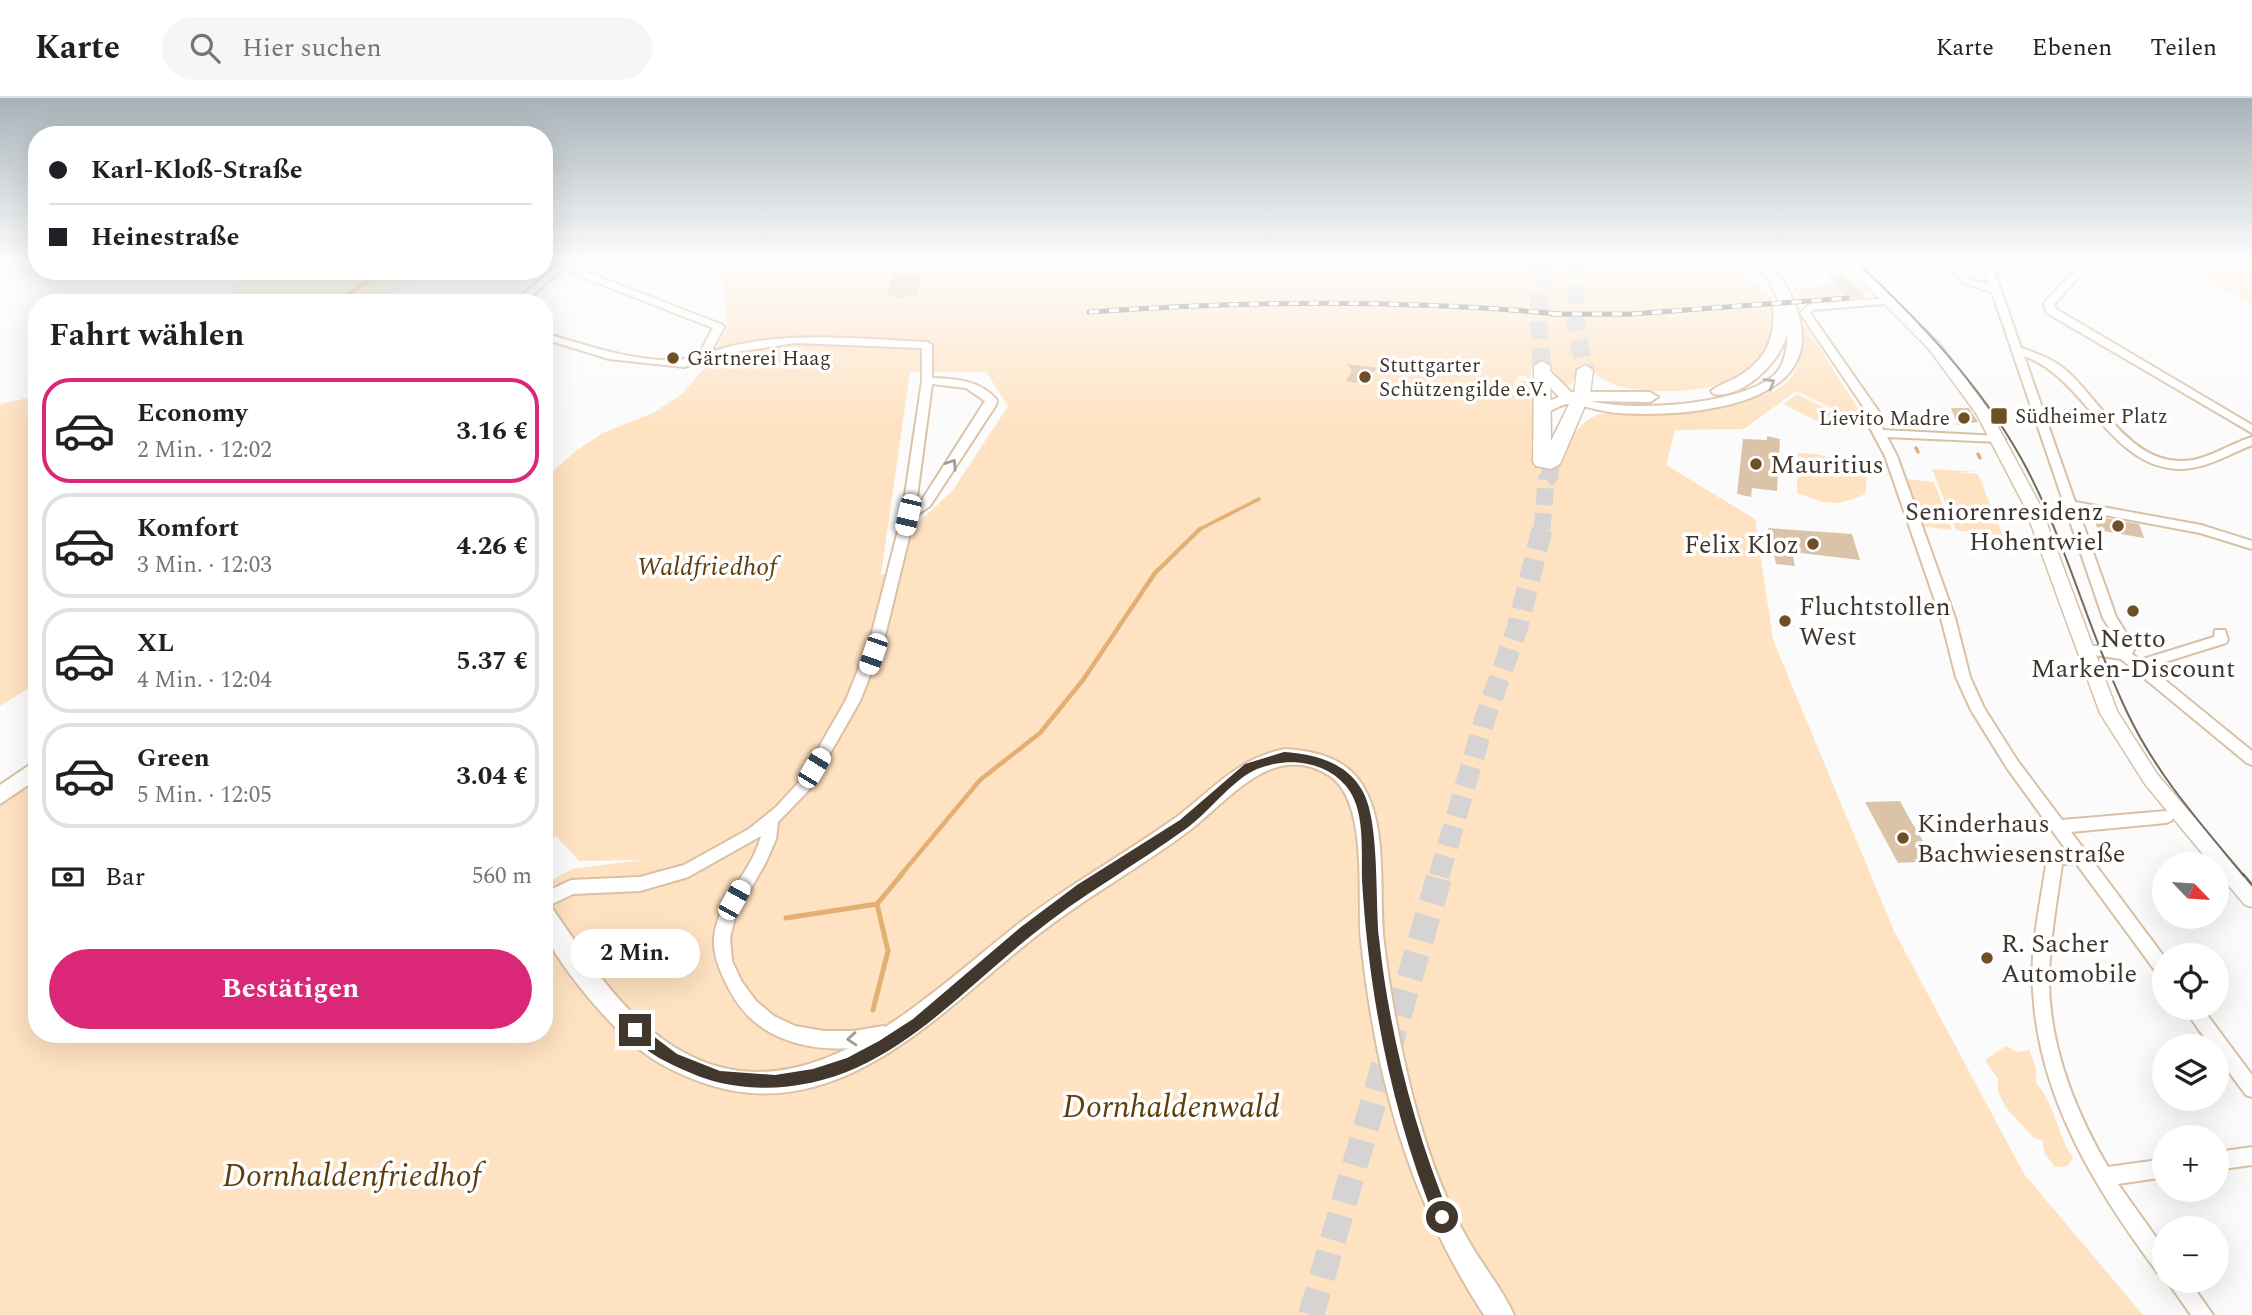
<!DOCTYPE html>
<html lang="de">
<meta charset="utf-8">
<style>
:root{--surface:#fff;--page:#f6f6f6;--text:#202124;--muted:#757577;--line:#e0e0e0;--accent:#db2777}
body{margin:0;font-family:Spectral,serif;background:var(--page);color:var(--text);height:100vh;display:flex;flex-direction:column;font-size:26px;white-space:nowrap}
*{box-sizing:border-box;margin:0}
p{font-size:23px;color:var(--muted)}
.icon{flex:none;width:38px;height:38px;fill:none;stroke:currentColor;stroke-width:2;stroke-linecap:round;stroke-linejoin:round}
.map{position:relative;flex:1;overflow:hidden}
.drawer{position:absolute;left:28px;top:196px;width:525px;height:749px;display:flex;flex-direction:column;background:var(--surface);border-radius:28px;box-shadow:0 7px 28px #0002}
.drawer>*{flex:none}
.banner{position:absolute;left:28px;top:28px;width:525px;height:154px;border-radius:28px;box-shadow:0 7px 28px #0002;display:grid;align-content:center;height:154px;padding:0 21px;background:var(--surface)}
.needle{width:46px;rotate:115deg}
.fabs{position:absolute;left:2152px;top:754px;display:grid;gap:14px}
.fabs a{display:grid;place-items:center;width:77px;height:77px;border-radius:50%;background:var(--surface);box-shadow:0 7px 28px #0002;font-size:35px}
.end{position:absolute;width:32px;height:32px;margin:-16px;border:9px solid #41372c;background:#fff;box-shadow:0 0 0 4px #fff}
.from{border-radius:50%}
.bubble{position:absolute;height:49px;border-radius:24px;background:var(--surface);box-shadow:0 7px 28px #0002;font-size:23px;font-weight:700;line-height:49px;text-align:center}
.car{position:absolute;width:21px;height:42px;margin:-21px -10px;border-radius:9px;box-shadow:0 0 5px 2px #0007;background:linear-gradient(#fff 24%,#345 0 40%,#fff 0 76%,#345 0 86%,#fff 0)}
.banner b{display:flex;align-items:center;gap:24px;height:66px;font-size:26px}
.banner b+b{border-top:2px solid var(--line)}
.banner i{width:18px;height:18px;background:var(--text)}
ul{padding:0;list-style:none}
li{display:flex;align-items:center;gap:21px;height:105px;margin:0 14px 10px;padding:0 7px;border:4px solid var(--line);border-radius:28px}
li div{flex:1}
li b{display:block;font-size:26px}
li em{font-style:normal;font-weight:700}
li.current{border-color:var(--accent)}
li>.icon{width:63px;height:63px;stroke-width:1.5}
h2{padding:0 21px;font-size:32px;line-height:84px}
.pay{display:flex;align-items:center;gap:18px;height:77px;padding:0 21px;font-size:26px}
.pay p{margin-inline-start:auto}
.action{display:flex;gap:14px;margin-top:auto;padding:14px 21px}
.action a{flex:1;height:80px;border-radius:42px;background:var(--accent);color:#fff;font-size:28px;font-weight:700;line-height:80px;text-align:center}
header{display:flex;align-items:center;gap:42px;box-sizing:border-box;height:98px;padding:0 35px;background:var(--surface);border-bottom:2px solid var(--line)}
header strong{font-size:33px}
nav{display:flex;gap:38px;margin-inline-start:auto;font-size:24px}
.search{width:490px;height:63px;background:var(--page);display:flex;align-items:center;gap:18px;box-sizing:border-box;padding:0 24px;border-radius:38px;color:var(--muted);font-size:26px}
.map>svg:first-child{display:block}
.green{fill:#fee2c1;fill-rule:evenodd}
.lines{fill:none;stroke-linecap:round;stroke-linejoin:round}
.stream-far2{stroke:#e3b071;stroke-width:3.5}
.stream-far1{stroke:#e3b071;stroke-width:4.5}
.stream{stroke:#e3b071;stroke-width:5}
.building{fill:#dbc3a7}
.primary-tunnel-far2{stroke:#d6d4d2;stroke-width:17;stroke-dasharray:17 8;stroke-linecap:butt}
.primary-tunnel-far1{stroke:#d6d4d2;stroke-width:21;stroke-dasharray:21 10;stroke-linecap:butt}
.primary-tunnel{stroke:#d6d4d2;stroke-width:26;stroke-dasharray:26 13;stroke-linecap:butt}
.trunk-tunnel{stroke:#d6d4d2;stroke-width:18;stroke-dasharray:18 9;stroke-linecap:butt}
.minor-casing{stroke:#d9c1a5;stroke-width:4}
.tertiary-casing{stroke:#d9c1a5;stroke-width:3}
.secondary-casing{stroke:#d9c1a5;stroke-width:4}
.primary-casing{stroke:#d9c1a5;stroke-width:3}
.minor{fill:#fff;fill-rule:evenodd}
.tertiary{fill:#fff;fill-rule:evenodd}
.secondary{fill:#fff;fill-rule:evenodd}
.primary{fill:#fff;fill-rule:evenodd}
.tram-far1{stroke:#726b62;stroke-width:2}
.tram{stroke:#726b62;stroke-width:2.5}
.rail-casing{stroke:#726b62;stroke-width:5}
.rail{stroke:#fff;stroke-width:3.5;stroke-dasharray:10;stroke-linecap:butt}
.oneway{stroke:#a09b96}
.route{fill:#41372c}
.poi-dot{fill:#6f4f25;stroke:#fff;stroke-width:2.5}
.labels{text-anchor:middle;stroke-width:7;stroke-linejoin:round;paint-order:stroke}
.far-poi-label{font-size:21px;fill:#41372c;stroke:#fff;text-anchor:start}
.poi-label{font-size:26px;fill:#41372c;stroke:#fff;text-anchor:start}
.park-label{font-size:26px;font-style:italic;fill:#5f3e0b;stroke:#fff}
.near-park-label{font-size:32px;font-style:italic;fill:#5f3e0b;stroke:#fff}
</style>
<header>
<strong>Karte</strong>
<div class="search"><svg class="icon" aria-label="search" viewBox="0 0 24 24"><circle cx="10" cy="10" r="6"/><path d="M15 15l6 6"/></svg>Hier suchen</div>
<nav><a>Karte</a><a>Ebenen</a><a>Teilen</a></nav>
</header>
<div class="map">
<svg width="2252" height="1217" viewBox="0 0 2252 1217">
<rect width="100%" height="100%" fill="#fbfbfb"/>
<g class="green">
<path d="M683,161h1039c46,45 62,14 47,94 -10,9 -22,20 -34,26 -30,14 -80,15 -112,8 -18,-3 -26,-16 -44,-18l-7,15 -4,1c-14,-9 -14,-26 -36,-17l-3,12 -3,-4h-8l-5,11 7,-6h17l-1,58h-5l1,13 6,11 19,2 9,-10 -1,-12 22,-23 10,-5c45,-9 160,-2 191,-34 15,-15 15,-36 12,-56l7,3 57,90h-11l-57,-27 -52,38 -69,1 -9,35 89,54 18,121 121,291 130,243 119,141h-2143v-512l37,-29v260h507v-150l28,-15 69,-9 -62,1 -23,-25 -12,6v-363l32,-28 27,-18 50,-20 29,-19 31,-36 14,-33 -5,-54zM910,274h76l22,34 -55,84 -37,35 -16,43 -19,7z"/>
<path d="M2162,161h90v46l-43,-26z"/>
<path d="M241,173h196l-65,32h-149z"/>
<path d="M1852,184l19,10 -70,8 -7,-11z"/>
<path d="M1797,296l46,23 -14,10 -46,-23z"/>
<path d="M37,298v287l-37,23v-302z"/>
<path d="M1798,355c28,0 46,8 69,24l-2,17c-30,14 -38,10 -68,-1z"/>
<path d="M1932,371l45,3h-18l19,2 25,62 -47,-6z"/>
<path d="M1904,381l30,3 18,48 -32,-4z"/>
<path d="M2006,948l11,6 12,-2 7,18v15c19,21 21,51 37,75l-6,8 -12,1 -10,-13 -3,-14 -8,-2 -27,-29 -9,-17v-13l-13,-19z"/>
</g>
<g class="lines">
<g class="stream-far2">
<path d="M334,205l50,-32"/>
<path d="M1916,350l2,4"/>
<path d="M1978,356l2,4"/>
<path d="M1198,432l61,-31"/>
</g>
<path class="stream-far1" d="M900,778l80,-96 60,-47 43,-53 72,-107 45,-44"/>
<g class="stream">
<path d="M786,820l91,-14 25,-30"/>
<path d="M873,912l15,-59 -11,-47"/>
</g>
</g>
<g class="building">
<path d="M892,175h29l-4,22 -23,3v-3h-7z"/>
<path d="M1842,177l23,22 -17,2 -20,-23z"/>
<path d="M1347,266l32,4 -24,15 -9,-2 6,-11z"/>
<path d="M1951,310h18l9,14 -20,3z"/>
<path d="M1767,338l13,3 -3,52 -25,-3 -1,9 -14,-3 6,-55 24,1z"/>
<path d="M2093,418l46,8 5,14 -46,-8z"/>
<path d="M1768,430l84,6 8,26 -68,-8 3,14 -19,-2z"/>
<path d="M1900,703l8,15 27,45 -37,2 -33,-61z"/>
</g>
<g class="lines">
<path class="primary-tunnel-far2" d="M1542,432l4,-50 4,-4 1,-12"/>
<path class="primary-tunnel-far1" d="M1439,778l46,-158 32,-89 25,-100"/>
<path class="primary-tunnel" d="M1311,1217l129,-441"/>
<g class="trunk-tunnel">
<path d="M1576,161v69l9,42"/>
<path d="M1542,268l-4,-49 5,-58"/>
</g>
<defs>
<g id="minor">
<path d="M1945,161h10l14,20 20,6 -9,-26h10l31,89c18,6 34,12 48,25 32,30 62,88 111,88 25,1 49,-17 72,-24v8c-22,9 -47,24 -71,24 -71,0 -95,-91 -157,-113l51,146 126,23 51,16v8l-52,-16 -122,-23 38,107 19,30 -3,7 8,6 74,-23 1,-7h10l3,10 -2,3 -77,24 103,84v14l-5,-2 -126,-104 -40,-6 -2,-3 2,-3 5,-2 34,4 1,-2 -18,-29 -111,-326 -29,-9z"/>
<path d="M2086,161h10l-42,45 2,5 196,116v8l-205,-120 -3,-9 1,-2z"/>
<path d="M561,164l162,63 1,2 -13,25c69,-23 145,-13 216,-10l5,3v33c25,1 48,2 65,22l-1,5 -66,101 -16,11 -30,123 -24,61 -51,89 -31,32 -2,17 -10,23 -31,55 -5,21 2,23 10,21 14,19 18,15 21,10 29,5h30l29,-5 6,2 3,6 -3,6c-40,15 -100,11 -134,-18 -14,-11 -23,-26 -31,-43 -6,-13 -11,-26 -10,-41 4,-39 38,-66 47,-102l-73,41 -48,14 -67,3 -29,14v-15l27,-13 69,-3 44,-12 65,-36 27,-22 23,-25 47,-82 24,-60 32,-125 20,-134v-33l-127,-5 -66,10 -45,14 -75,-8 -65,-20v-6c43,12 111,37 154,23l15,-28 -151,-59 -38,34h-11zM932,286l34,4 19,13 -63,99 -6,4z"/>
<path d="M1890,200l5,3 -1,2 -81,7 -3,3 69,99 4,18 116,6 6,3 -6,3 -112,-5 10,19 58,162 15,59 14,31 33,52 45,60 104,-9 5,2 3,4 -3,4 -5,2 -95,9 94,126v20l-6,-2 -83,-113 -14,1c-5,37 -12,74 -13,111 -1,68 25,134 59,192l57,-8v18l-47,7 47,66v26l-7,-3c-62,-83 -120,-176 -125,-283 -3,-44 8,-88 14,-132l3,-5 17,-2 -60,-83 -36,-58 -15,-33 -15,-59 -56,-162 -17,-32 -1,-12 -67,-99 10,-9z"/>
<path d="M2184,910h18l50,67v22l-6,-2 -29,-39v-10h-7z"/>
<path d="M2252,1049v18l-35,5v-18z"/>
<path d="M2167,1183h22l24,34h-22z"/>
</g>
<path id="tertiary" d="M1840,161h12l87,84 51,69 50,93 77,206 40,63 95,111v22l-7,-2 -28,-33v-8h-6l-66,-80 -45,-71 -76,-208 -48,-92 -47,-64z"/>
<g id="secondary">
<path d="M1748,161h15c22,18 39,50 39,79 -1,73 -129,79 -183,75 -14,0 -42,-10 -52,-9 -11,2 -18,11 -30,8v-6l22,-9 -24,-26 7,-4 5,1 24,24h79l8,5 -8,5 -59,-1c43,11 145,4 181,-24 13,-10 16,-30 15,-45 -3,27 -45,68 -73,62l-3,-3c7,-6 17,-9 25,-13 29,-16 40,-39 37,-71l7,-4 -13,-25z"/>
<path d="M1285,651c31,2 61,9 78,37 26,44 15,108 21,157 6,51 16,102 28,151 13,50 29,99 55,144 14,26 35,50 47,77h-30c-75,-115 -109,-239 -123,-375 -4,-43 8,-137 -31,-164 -56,-37 -101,24 -140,54 -50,38 -106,68 -155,107 -93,73 -193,189 -325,148 -34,-11 -61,-25 -87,-50 -24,-23 -63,-69 -77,-99 -4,-8 -2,-21 -2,-30l8,2c30,43 59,90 100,123 134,109 262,-25 365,-106 48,-38 103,-68 154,-104 41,-29 62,-61 114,-72z"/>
<path d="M37,662v19l-37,25v-19z"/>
</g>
<path id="primary" d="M1542,263l8,5 1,75 23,-47 3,-24 8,-5 8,5 -3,24 -30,70 -9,5 -15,-3 -3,-4 1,-96z"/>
</defs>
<use href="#minor" class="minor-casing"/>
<use href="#tertiary" class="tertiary-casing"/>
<use href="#secondary" class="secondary-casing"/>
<use href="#primary" class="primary-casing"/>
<use href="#minor" class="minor"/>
<use href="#tertiary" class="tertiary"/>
<use href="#secondary" class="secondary"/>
<use href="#primary" class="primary"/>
<path class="tram-far1" d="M1854,161c63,60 124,122 167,199 45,81 66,171 106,254 29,62 74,112 117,164"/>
<path class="tram" d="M2243,776l9,11"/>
<defs>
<g id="rail">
<path d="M1089,214c156,-11 315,-13 470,2"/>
<path d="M1552,216h80l215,-16"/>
</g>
</defs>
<use href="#rail" class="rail-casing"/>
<use href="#rail" class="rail"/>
</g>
<defs><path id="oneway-chevron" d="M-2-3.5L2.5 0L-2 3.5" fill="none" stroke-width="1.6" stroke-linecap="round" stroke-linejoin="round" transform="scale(1.75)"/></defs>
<g class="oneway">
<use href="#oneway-chevron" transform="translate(1770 285) rotate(-31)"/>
<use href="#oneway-chevron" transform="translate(952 366) rotate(-56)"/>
<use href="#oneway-chevron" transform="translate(852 941) rotate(176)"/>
</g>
<linearGradient id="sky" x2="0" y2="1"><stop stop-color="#a6b2b8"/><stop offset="0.49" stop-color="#fdfdfd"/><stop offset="1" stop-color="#fdfdfd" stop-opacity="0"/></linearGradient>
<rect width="2252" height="331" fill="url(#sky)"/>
<path class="route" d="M1284,654c30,2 62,10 78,38 18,30 13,110 17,148 10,94 35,191 71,279l-3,5h-11c-44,-108 -67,-225 -74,-342 -1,-29 4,-70 -16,-94 -22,-26 -59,-29 -89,-17 -24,10 -48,43 -70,59 -51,37 -106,67 -155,107 -58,46 -108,102 -176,133 -49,22 -108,27 -158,8 -24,-10 -56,-23 -70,-46l2,-4h10l37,28 43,17 55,4 38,-6 34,-11 32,-17 34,-22 108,-92 56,-42 103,-65 65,-56z"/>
<g class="poi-dot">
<circle cx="673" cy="260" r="7"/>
<circle cx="1365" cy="279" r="7"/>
<rect x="1990" y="309" width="18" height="18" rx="3.5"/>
<circle cx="1964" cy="320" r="7"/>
<circle cx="1756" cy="366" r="7"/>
<circle cx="2118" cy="428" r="7"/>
<circle cx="1813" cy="446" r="7"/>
<circle cx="2133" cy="513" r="7"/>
<circle cx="1785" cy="523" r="7"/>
<circle cx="1903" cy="740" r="7"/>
<circle cx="1987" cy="860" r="7"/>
</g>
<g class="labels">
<g class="far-poi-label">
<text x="687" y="267">Gärtnerei Haag</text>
<text x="1379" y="274">Stuttgarter<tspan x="1379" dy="24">Schützengilde e.V.</tspan></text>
<text x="2015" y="325">Südheimer Platz</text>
<text x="1950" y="327" text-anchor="end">Lievito Madre</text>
</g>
<g class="poi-label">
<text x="1770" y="375">Mauritius</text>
<text x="2104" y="422" text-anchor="end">Seniorenresidenz<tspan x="2104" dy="30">Hohentwiel</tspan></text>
<text x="1799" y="455" text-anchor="end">Felix Kloz</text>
<text x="1799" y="517">Fluchtstollen<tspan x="1799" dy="30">West</tspan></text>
<text x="2133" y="549" text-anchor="middle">Netto<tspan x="2133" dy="30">Marken-Discount</tspan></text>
<text x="1917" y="734">Kinderhaus<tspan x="1917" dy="30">Bachwiesenstraße</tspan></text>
<text x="2001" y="854">R. Sacher<tspan x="2001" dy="30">Automobile</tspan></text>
</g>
<g class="park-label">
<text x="707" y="477">Waldfriedhof</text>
</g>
<g class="near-park-label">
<text x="1171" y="1019">Dornhaldenwald</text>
<text x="352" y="1088">Dornhaldenfriedhof</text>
</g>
</g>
</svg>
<div class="fabs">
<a><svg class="needle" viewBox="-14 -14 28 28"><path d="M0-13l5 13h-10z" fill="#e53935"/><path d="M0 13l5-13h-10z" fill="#757577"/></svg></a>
<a><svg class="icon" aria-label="locate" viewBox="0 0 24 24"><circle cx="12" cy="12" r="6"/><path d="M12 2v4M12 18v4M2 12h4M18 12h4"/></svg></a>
<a><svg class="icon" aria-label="layers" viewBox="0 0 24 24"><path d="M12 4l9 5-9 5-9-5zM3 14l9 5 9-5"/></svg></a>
<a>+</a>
<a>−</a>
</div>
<i class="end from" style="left:1442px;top:1119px"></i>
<i class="end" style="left:635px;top:932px"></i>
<div class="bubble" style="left:570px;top:831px;width:130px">2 Min.</div>
<i class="car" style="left:908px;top:417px;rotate:193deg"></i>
<i class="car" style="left:873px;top:556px;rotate:199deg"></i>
<i class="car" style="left:814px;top:670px;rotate:31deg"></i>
<i class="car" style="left:734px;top:802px;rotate:29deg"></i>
<div class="banner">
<b><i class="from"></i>Karl-Kloß-Straße</b>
<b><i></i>Heinestraße</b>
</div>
<section class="drawer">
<h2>Fahrt wählen</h2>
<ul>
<li class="current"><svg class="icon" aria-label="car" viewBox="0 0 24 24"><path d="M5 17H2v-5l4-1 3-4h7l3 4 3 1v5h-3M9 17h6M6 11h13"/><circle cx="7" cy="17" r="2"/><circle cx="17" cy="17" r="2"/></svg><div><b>Economy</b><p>2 Min. · 12:02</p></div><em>3.16 €</em></li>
<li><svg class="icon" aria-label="car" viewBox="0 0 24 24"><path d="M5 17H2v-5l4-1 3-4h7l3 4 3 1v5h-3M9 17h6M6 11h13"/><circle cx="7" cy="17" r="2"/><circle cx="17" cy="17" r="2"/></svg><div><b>Komfort</b><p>3 Min. · 12:03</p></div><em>4.26 €</em></li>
<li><svg class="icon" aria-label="car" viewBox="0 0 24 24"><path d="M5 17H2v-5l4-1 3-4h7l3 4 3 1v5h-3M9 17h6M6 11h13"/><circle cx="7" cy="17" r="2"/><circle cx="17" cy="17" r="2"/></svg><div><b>XL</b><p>4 Min. · 12:04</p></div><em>5.37 €</em></li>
<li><svg class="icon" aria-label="car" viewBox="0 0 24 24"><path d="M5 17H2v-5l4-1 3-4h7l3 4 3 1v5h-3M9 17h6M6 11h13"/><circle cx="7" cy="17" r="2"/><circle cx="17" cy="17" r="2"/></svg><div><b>Green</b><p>5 Min. · 12:05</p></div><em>3.04 €</em></li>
</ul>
<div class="pay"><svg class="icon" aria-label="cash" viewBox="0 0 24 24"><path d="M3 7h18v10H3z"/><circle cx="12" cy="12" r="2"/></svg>Bar<p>560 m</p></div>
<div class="action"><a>Bestätigen</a></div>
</section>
</div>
